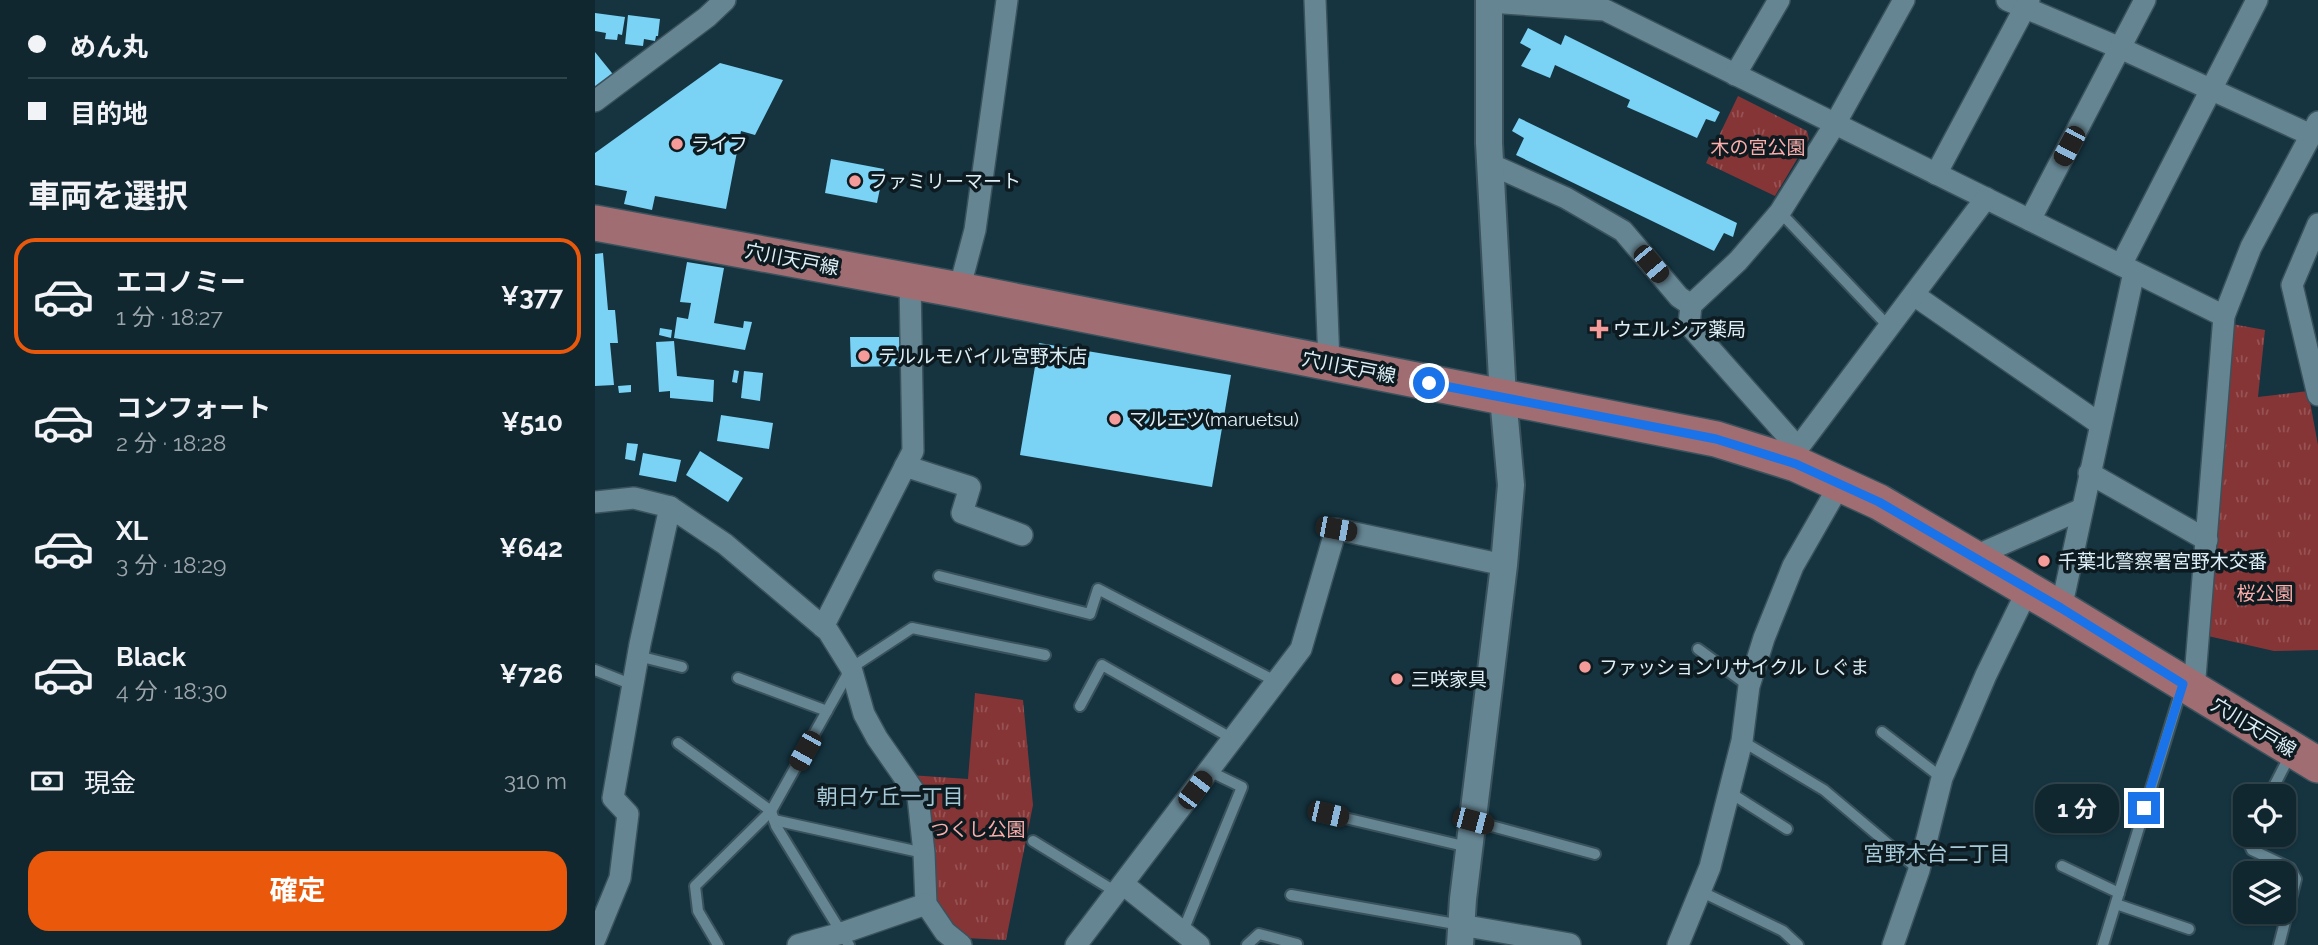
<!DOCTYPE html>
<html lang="ja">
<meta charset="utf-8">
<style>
:root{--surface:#102730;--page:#192f38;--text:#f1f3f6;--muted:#9ca5ab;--line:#30444c;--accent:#ea580c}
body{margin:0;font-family:Raleway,"Noto Sans JP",sans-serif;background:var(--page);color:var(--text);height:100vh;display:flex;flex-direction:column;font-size:26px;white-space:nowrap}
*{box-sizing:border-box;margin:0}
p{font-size:23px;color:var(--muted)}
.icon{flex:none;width:38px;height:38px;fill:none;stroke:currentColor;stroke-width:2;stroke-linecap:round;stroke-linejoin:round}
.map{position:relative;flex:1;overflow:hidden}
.panel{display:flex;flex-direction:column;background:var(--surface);width:595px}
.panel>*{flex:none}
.hud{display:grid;align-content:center;height:154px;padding:0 28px;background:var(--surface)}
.buttons{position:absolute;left:1638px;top:784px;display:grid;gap:14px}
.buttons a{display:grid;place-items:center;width:63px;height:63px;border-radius:14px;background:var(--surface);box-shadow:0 2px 5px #0004,0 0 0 2px var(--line);font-size:35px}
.end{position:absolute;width:32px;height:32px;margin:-16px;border:9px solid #1a73e8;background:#fff;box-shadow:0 0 0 4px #fff}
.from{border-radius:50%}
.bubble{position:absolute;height:49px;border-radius:21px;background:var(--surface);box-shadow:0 2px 5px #0004,0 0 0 2px var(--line);font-size:23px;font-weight:700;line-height:49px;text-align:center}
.car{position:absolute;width:21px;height:42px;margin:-21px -10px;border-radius:9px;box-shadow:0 0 5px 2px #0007;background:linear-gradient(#222 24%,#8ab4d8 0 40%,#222 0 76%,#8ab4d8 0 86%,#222 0)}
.hud b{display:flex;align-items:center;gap:24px;height:66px;font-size:26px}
.hud b+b{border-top:2px solid var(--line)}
.hud i{width:18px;height:18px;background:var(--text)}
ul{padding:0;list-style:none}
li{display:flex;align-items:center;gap:21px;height:116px;margin:0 14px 10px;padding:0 14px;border:4px solid transparent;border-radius:21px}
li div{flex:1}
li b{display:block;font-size:26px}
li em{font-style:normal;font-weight:700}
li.selected{border-color:var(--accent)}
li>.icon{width:63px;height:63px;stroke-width:1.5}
h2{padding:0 28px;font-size:32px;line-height:84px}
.pay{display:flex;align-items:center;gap:18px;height:77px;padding:0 28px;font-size:26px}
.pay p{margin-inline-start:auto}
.cta{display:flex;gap:14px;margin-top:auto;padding:14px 28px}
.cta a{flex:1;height:80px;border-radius:21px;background:var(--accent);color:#fff;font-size:28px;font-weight:700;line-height:80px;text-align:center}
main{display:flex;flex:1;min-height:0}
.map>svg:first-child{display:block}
.park{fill:url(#park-tufts)}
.building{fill:#7ad2f5}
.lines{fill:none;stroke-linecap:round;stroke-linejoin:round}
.service-casing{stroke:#3a525c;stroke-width:14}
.minor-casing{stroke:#3a525c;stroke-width:24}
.tertiary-casing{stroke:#3a525c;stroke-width:30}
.primary-casing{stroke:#3a525c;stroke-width:38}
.service{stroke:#658593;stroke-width:10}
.minor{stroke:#658593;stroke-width:21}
.tertiary{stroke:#658593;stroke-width:26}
.primary{stroke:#a06d73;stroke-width:35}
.route{stroke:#1a73e8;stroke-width:9}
.poi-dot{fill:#f59b99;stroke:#0d1a1f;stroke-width:2.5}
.labels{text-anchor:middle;stroke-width:7;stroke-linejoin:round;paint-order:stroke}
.poi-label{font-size:19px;fill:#deeff7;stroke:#0d1a1f;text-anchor:start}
.park-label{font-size:19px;fill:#fbaeab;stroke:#0d1a1f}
.street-label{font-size:19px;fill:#deeff7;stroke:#0d1a1f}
.neighbourhood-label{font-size:21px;fill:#a6c9d8;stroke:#0d1a1f}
</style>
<main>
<section class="panel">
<div class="hud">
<b><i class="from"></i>めん丸</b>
<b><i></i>目的地</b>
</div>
<h2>車両を選択</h2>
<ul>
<li class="selected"><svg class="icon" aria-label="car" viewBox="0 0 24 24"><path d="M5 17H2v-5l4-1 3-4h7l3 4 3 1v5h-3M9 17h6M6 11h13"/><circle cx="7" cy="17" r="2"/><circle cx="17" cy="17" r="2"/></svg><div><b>エコノミー</b><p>1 分 · 18:27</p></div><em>¥377</em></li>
<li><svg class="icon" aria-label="car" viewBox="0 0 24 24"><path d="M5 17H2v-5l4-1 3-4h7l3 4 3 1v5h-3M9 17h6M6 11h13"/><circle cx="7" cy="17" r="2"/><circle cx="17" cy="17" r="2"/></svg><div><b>コンフォート</b><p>2 分 · 18:28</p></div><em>¥510</em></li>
<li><svg class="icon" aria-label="car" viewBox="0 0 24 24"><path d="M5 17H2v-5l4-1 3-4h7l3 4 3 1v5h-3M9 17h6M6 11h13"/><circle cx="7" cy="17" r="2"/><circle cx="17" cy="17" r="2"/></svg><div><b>XL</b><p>3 分 · 18:29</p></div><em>¥642</em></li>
<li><svg class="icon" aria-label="car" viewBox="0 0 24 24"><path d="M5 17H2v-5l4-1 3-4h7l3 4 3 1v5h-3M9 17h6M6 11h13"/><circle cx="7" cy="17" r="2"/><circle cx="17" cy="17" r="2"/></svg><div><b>Black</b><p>4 分 · 18:30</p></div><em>¥726</em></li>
</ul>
<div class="pay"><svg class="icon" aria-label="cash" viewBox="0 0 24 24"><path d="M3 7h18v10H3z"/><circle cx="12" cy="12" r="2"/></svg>現金<p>310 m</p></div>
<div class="cta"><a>確定</a></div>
</section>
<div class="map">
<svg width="1723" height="945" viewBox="0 0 1723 945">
<defs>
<pattern id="park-tufts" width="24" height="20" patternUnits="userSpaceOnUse" patternTransform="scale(1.75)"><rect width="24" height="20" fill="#863536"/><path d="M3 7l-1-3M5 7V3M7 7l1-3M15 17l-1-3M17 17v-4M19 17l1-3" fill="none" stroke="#975354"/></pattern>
</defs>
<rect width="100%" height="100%" fill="#153440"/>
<g class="park">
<path d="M1143,96l69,35 2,8 -34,57 -69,-33z"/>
<path d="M1637,324l33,6 -7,67 50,-6 10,54v205l-44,1 -66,-15z"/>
<path d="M380,693l48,7 10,105 -27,135 -41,-2 -31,-34 -25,-129 59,4z"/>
</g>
<g class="building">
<path d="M0,13l30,4 -3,18 -4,-1 -1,6 -12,-1 1,-6 -11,-2z"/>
<path d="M33,15l32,4 -2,17h-2l-1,5 -11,-2 -1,7 -18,-2z"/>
<path d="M933,28l33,17 4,-10 155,77 -5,10 -9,-3 -9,19 -70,-31 3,-7 -75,-35 -5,13 -29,-12 10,-17 -11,-6z"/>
<path d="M0,52l21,26 -21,14z"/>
<path d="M125,63l63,17 -28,55 -14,-4 -15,78 -71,-13 -3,14 -28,-6 3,-13 -32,-6v-32z"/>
<path d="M924,118l218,105 -4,14 -9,-4 -10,18 -198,-96 8,-17 -12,-7z"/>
<path d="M236,159l53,10 -7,34 -52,-10z"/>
<path d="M8,253l5,57h7l3,33h-8l4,42 -19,1v-132z"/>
<path d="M92,262l37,6 -10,55 29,5 1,-7 8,1 -7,28 -71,-12 3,-21 11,2 3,-16 -11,-1z"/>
<path d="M65,328l12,2 -1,8 -12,-3z"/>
<path d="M255,337h51v29l-50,1z"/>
<path d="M79,341l3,35 37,4 -1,22 -43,-4v-7l-11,1 -3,-50z"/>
<path d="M444,343l192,32 -19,112 -192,-32z"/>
<path d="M139,370l5,1 -2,12 -5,-1z"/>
<path d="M149,371l19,2 -3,28 -19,-3z"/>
<path d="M36,385v7l-12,1 -1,-7z"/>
<path d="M126,415l52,8 -4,26 -52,-8z"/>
<path d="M32,443l11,1 -3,17 -10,-2z"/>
<path d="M105,451l43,27 -15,24 -42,-27z"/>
<path d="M48,453l38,7 -5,22 -37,-7z"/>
</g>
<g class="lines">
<defs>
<g id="service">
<path d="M1185,212l109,115"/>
<path d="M344,576l151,38 8,-25 179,93"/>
<path d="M1103,649l51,37"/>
<path d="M43,656l44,11"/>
<path d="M0,670l38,15"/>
<path d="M143,678l89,33"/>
<path d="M485,706l22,-41 131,74"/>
<path d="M1287,732l60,46"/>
<path d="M1147,741l82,49 95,80"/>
<path d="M83,743l93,68 5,15 73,119"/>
<path d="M1134,792l58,37"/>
<path d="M1674,796l21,-41"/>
<path d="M733,814l140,33"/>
<path d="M179,820l150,33"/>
<path d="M878,821l122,33"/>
<path d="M1654,835l-2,4 5,11 38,18 6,11 -17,66"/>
<path d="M438,841l83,51"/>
<path d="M1467,866l57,27"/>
<path d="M1105,891l83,40 15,14"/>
<path d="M696,895l170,30"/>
<path d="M1521,904l73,25"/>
<path d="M588,931l59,-144 -33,-16"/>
<path d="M123,945l-20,-34 -3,-25 76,-75 80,-143 61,-40 133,27"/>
<path d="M652,945l12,-11 38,10"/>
<path d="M1508,945l79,-258"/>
</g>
<g id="minor">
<path d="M720,0l14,363"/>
<path d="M1412,0l113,48 191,87"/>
<path d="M894,2l116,8 619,306"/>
<path d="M1140,75l44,-75"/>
<path d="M0,101l112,-84 18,-17"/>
<path d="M895,164l76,34 57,33 56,66 12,8 -2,20 109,123"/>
<path d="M1341,174l93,-174"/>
<path d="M1435,220l115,-220"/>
<path d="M1723,224l-26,61 26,110"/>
<path d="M1526,265l136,-265"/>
<path d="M364,290l16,-60 32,-230"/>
<path d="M1319,295l186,129"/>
<path d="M1096,305l47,-44 42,-49 55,-88 69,-124"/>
<path d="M1194,460l197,-262"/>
<path d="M310,466l65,21 -8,26 60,22"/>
<path d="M1494,473l118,67"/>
<path d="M0,502l39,-4 36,9 55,37 103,87 23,37 13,46 13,24 41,59 6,56 2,51 19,28 16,13"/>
<path d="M1378,557l109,-48"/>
<path d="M1466,609l73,-337"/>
<path d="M228,627l90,-176 -3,-170"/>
<path d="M1599,690l30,-374 27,-69 67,-125"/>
<path d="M528,884l76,61"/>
<path d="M866,925l109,19"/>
<path d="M0,939l25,-61 8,-64 -15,-16 27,-154 30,-137"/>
<path d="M203,945l44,-12 84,-29"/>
<path d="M481,945l225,-296 35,-120 168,36"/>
<path d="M1083,945l32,-78 32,-126 7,-55 15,-48 29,-72 47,-82"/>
<path d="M1298,945l26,-75 23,-92 44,-103 42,-86"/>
</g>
<path id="tertiary" d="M865,945l3,-46 41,-334 7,-80 -8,-88 -14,-254v-143"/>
<path id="primary" d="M0,223l364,67 757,149 80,25 83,38 182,107 257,156"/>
</defs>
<use href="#service" class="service-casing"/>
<use href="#minor" class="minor-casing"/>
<use href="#tertiary" class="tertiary-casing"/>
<use href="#primary" class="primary-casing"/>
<use href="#service" class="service"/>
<use href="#minor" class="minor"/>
<use href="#tertiary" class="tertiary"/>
<use href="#primary" class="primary"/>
</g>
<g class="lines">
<path class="route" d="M834,383l287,56 80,25 83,38 182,106 122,76 -39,124"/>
</g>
<g class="poi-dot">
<circle cx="82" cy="144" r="7"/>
<circle cx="260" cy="181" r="7"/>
<path d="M1000.5 318.5h7v7h7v7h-7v7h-7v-7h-7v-7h7z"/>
<circle cx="269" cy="356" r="7"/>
<circle cx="520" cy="419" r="7"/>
<circle cx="1449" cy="561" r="7"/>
<circle cx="990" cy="667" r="7"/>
<circle cx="802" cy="679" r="7"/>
</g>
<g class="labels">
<g class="poi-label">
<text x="96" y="151">ライフ</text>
<text x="274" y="188">ファミリーマート</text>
<text x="1018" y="336">ウエルシア薬局</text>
<text x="283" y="363">テルルモバイル宮野木店</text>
<text x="534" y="426">マルエツ(maruetsu)</text>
<text x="1463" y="568">千葉北警察署宮野木交番</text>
<text x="1004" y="674">ファッションリサイクル しぐま</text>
<text x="816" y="686">三咲家具</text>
</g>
<g class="park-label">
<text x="1163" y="154">木の宮公園</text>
<text x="1670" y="600">桜公園</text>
<text x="383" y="836">つくし公園</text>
</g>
<g class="street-label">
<text transform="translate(197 259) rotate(11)" y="7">穴川天戸線</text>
<text transform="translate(754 367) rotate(11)" y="7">穴川天戸線</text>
<text transform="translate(1659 727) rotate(31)" y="7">穴川天戸線</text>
</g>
<g class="neighbourhood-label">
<text x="295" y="804">朝日ケ丘一丁目</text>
<text x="1342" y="861">宮野木台二丁目</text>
</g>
</g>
</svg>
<div class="buttons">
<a><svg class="icon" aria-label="locate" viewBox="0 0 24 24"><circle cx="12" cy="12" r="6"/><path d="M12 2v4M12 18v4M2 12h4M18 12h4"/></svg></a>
<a><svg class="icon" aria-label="layers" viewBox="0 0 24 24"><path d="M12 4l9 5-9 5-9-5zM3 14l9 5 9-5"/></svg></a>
</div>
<i class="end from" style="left:834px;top:383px"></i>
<i class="end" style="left:1549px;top:808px"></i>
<div class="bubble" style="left:1440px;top:784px;width:84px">1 分</div>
<i class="car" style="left:1474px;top:146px;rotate:208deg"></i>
<i class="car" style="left:1056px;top:264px;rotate:140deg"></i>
<i class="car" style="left:741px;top:529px;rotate:101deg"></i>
<i class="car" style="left:210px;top:751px;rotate:209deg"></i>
<i class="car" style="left:600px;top:790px;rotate:37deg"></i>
<i class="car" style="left:733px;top:814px;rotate:103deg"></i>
<i class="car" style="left:878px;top:821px;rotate:105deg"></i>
</div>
</main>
